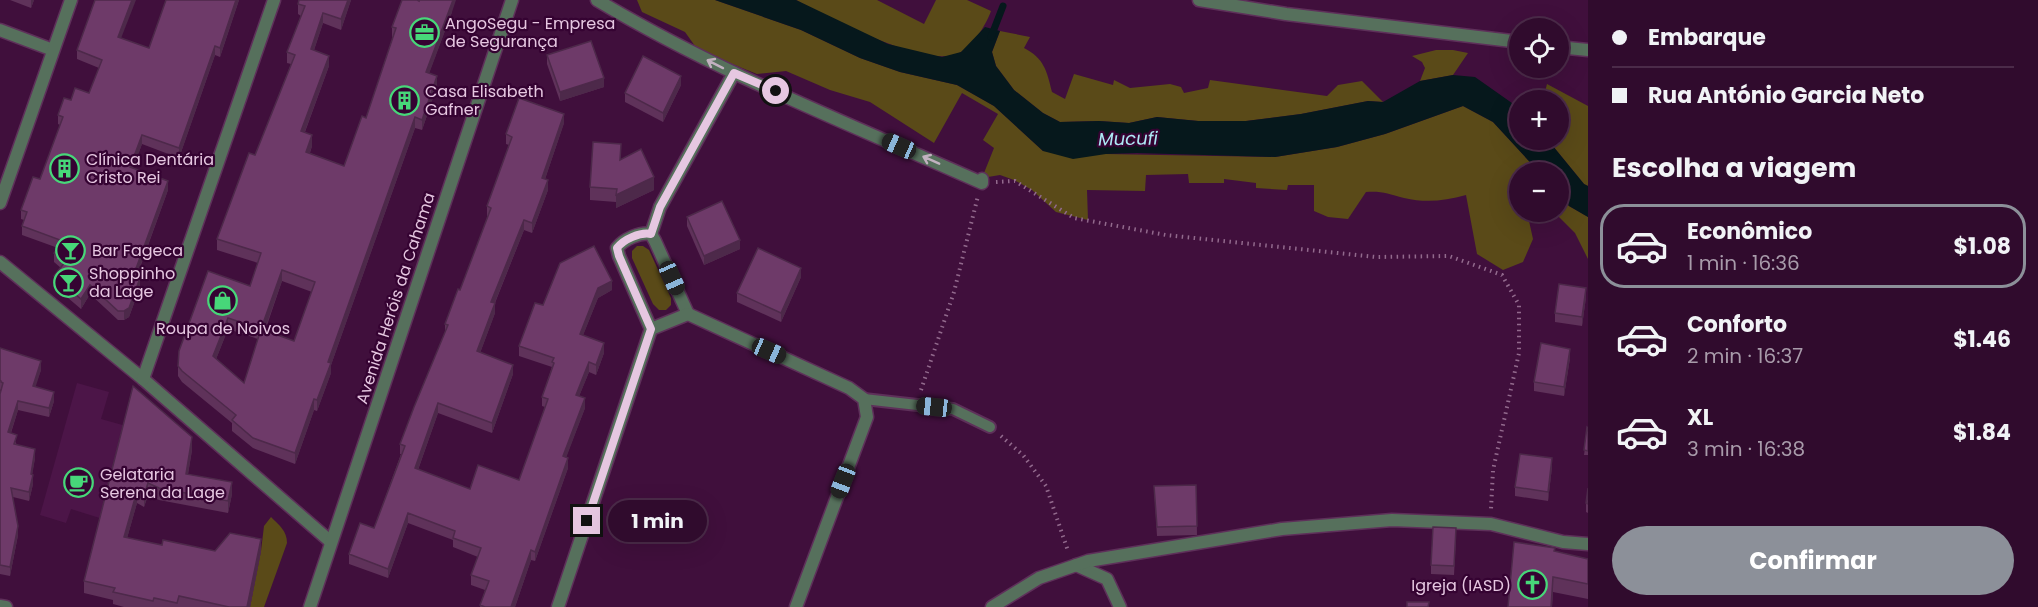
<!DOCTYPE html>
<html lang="pt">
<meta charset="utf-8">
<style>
:root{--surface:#300b2d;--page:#3c1939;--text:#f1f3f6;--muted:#a89baa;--line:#4b2b49;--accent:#8c9099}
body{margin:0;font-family:Poppins,sans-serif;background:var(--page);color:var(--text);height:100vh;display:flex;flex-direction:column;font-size:22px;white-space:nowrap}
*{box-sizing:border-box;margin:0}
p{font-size:20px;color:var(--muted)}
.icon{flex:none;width:33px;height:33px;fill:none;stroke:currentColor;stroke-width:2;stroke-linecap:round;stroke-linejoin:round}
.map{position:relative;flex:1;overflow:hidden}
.panel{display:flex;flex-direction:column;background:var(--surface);width:450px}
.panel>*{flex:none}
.top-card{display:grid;align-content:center;height:132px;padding:0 24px;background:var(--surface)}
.fabs{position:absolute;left:1509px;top:18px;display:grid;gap:12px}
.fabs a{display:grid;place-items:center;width:60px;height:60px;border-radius:50%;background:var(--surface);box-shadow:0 6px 24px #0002,0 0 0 2px var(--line);font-size:30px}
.end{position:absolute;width:27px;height:27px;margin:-14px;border:8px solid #e6c7e1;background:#111;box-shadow:0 0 0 3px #111}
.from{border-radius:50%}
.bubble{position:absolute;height:42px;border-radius:21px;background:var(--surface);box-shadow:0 6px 24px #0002,0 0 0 2px var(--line);font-size:20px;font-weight:700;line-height:42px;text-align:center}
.car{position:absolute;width:18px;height:36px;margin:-18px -9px;border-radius:8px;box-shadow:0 0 4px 2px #0007;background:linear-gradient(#222 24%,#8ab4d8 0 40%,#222 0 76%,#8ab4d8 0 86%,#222 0)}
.top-card b{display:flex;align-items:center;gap:21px;height:57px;font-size:22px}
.top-card b+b{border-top:2px solid var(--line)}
.top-card i{width:15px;height:15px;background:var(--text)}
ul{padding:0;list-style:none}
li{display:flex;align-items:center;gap:18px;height:84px;margin:0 12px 9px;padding:0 12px;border:3px solid transparent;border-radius:24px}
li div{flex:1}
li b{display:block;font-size:22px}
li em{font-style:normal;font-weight:700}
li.selected{border-color:var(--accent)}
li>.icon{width:54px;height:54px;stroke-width:1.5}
h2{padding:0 24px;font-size:27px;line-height:72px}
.cta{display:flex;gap:12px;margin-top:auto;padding:12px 24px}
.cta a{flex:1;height:69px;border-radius:36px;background:var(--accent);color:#fff;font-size:24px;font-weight:700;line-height:69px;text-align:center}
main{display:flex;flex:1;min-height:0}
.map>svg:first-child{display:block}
.built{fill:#4c1548}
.green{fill:#5a4a18}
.water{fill:#06181c}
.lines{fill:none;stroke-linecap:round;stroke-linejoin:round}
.stream{stroke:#06181c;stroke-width:7}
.service-casing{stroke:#5e305a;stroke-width:14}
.minor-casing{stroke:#5e305a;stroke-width:15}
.tertiary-casing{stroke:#5e305a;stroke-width:15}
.path{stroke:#926a8d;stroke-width:4;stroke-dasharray:1.5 4.5;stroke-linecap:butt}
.service{stroke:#56705c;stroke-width:10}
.minor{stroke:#56705c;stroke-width:12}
.tertiary{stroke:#56705c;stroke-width:12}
.wall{fill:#5f325a;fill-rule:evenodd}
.shaded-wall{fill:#4d294a}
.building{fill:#6e3a69;stroke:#4d294a;stroke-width:1.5;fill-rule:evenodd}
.oneway{stroke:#c2b1c0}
.route{stroke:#e6c7e1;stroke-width:8}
.labels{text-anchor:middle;stroke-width:4.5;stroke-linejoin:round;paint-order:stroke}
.poi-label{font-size:16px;fill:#e6c7e1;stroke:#350332;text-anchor:start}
.street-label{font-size:16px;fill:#e6c7e1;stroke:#350332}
.water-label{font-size:18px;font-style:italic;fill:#ade9f5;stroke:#350332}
</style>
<main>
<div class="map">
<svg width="1588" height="607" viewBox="0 0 1588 607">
<rect width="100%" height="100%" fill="#400f3c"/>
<path class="built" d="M77,383l32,9 -8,27 25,7 -23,93 -32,-10 -5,14 -26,-8z"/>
<g class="green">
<path d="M637,0h78l86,30 59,28 40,14 57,13 37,21 49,45 63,3 169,3 62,-10 48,-13 78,-28 30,16 46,50h-19v40h7l6,27 -10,23 -20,8 -26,-16 -11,-59c-22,6 -40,8 -62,3 -16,-4 -21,-7 -38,-6l-18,27 -20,-2 -14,-6v-26h-26l-1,5 -31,-2v-5l-32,-4v4h-35l-1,-9 -42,1 -1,16 -58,-1 1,30 -32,-8 -24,-22 -18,-10 -14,-5 -18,3 12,-30 -11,-8 15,-26 -36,-21 -28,50 -64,-41 -40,-12 -44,-19 -29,3 -35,-14 -27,-14 -10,-14 -43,-20z"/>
<path d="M796,0h81l47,24 12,-24h31l24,11c-5,14 -17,33 -30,41 -32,20 -134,-36 -165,-52z"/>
<path d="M1000,31l30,6 -6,11c20,10 23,23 28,44l13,7 9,-25 39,11 1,-5 16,8 40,-4 11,3 3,6 24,-5 2,-8 117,16 11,-11 24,-4 21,21 -15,-1 -67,13 -55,7h-48l-41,-4 -28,6 -30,-2 -39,1 -17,-9 -29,-23 -18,-24 -4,-14z"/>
<path d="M1436,50h17l15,3 -15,22 -33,6 5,-13 -3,-6 -10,-6z"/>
<path d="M1547,84l41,22v80l-4,-2 -36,-44h10v-40h-15z"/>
<path d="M1559,194l10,12 19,11v42l-13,-26 -21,-21h4z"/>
<path d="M637,246h6l6,4 22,48v7l-5,5h-7l-6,-6 -21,-46v-7z"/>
<path d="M271,517c8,8 16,14 16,26l-23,64h-14l11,-56 3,-25z"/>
</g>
<path class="water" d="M715,0h81l92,44 54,13 19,-5 24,-25 15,4 -8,21 4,14 18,24 29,23 17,9 39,-1 30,2 28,-6 41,4h48l55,-7 67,-13 15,1 37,-21 33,-6 22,2 44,31 1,32h28l36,44 4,2v31l-19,-11 -10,-12 -1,-22h-19l-46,-50 -30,-16 -78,28 -48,13 -62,10 -138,-4 -31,1 -33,5 -30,-8 -49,-45 -37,-21 -57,-13 -40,-14 -59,-28z"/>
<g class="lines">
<path class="stream" d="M991,37l12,-31"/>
<defs>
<path id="service" d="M864,399l89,10 37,18"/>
<g id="minor">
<path d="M597,0c122,73 255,125 385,183v-4"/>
<path d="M1199,0l87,14 234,28"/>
<path d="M0,30l53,20"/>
<path d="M1558,47l30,3"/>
<path d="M0,203l71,-203"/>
<path d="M651,234l9,-27 74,-134"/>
<path d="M0,262l143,117 188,163"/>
<path d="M651,329l-32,-73 -2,-8c7,-9 23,-16 34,-14l4,7 33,73"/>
<path d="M143,379l131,-379"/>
<path d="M1076,565l31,14 13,28"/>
<path d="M558,607l93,-278 37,-15 161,74 15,11 3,18 -71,190"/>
<path d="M992,607l47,-29 49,-17 194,-32 110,-9 99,4 72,18 25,2"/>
</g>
<g id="tertiary">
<path d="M0,606l6,1"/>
<path d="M310,607l202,-607"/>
</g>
</defs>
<use href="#service" class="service-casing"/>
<use href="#minor" class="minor-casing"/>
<use href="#tertiary" class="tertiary-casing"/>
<g class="path">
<path d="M996,182l19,-1 59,37 92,17 210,22 73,-1 53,19 17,30v48l-26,117 -2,39"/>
<path d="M921,390l33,-98 24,-96"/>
<path d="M1001,436l22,19 23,31 22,65"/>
</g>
<use href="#service" class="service"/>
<use href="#minor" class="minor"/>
<use href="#tertiary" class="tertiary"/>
</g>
<g class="wall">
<path d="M10,0h24l-3,8z"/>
<path d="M239,0l-19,57 -5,-2 -36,103 -37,-14 -9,24 35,22 -31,86 3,11 -11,30 -5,3h-6l-28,-26 -9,15 -27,-23v-10l7,-8 -7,-6v-9l4,-5 -36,-13v-9l2,-6 -3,-1v-9l19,-31 20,-54 -2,-1v-9l13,-15 18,-7 10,-25 -22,-9v-9l44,-12 28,10z"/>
<path d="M299,0h52l-10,30 -18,-7 -9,27 15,16 -24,66 7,14 -2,7 34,13 22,-48 27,-80 -1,-1v-10l60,-15 -23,61 8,13 -15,44 -7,-2 -84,237v8l-14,38 -3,-1 -19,54 -42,-16 -21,-17v-8l-50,-41 -4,-6v-10l72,-80 8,-23 -41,-13v-11l38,-84 36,-91 -4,-1v-11l14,-36 -3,-2v-10zM282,281l30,11 -18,49 -29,-10zM228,329l30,10 -14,44 -28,-24z"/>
<path d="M547,55l57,32 -44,14 -13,-37z"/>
<path d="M681,85l-18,37 -38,-20v-9z"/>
<path d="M564,123l-19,56 3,11 -16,43 -8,-3 -29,73v10l-15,40 33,21 -21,59 -54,-20 -20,57 52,19 49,-9 26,-73 -3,-1v-9l10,-30 -33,-11v-10l24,-41 69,-15 -14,8 -15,37 21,18 -8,22 -7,-3 -10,24 6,12 -19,49 2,11 -33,93 -4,-1 -16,47h-35l5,-17 -14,-5v-10l7,-18 -25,-10v-7l-45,-17 -20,55 -39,-14v-10l25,-26 27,-74h-1v-10l45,-111v-9l15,-34 28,-74h-1v-10l22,-61 -3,-1v-10z"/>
<path d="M621,159l33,31 -38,18v-6l-26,-2v-13z"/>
<path d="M687,217l53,32 -36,16 -17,-39z"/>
<path d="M801,277l-20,45 -44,-20v-9z"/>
<path d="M1586,297l-4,29 -27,-4v-9z"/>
<path d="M0,348l41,22 -6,16 19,15 -5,16 -31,-7 -7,23 6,12 18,13 -3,16 1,10 -4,17 -16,-4 5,38 -8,41 -10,-2v-180l1,-3 -1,-2z"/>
<path d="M1570,358l-6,38 -30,-5v-9z"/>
<path d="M133,386l59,64 -4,24 44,20 -4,19 -69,-13 -11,-5 -4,12 -7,-4 -10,35 35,7 53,6h46l-11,56h-126l-11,-3v-4l-29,-7v-12z"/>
<path d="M1588,428v27h-4z"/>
<path d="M1552,467l-4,34 -33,-5v-9z"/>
<path d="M1196,485l1,50 -40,1 -3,-50z"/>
<path d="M1588,488v25l-2,-1v-9z"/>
<path d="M1456,537l-2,38 -23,-1v-9z"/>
<path d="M1555,551l33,8v40l-35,-7 -1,15h-44z"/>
</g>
<g class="shaded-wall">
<path d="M31,0h3l-3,8z"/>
<path d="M132,0h4l-18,46v-9z"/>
<path d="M236,0h3l-19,57v-9z"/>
<path d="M348,0h3l-10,30v-11z"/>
<path d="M453,0h3l-4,12 -26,70v-10z"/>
<path d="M323,13v10l-12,36v-10z"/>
<path d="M215,46v9l-36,103v-10z"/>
<path d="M329,56v10l-28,76v-11z"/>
<path d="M437,76v10l-15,44v-10z"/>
<path d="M681,76v9l-18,37v-9z"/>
<path d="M604,78v9l-44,14v-9z"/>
<path d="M564,114v9l-22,65v-10z"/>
<path d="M415,117v11l-84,237v8l-14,38v-11l11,-38z"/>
<path d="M142,135v9l-12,32v-9z"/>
<path d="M312,135v11l-6,17v-11z"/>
<path d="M654,177v13l-38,18v-13z"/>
<path d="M548,180v10l-16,43v-10z"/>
<path d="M168,181v9l-34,93v-9z"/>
<path d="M524,220v10l-33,82v-10z"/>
<path d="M740,240v9l-36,16v-9z"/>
<path d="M801,268v9l-20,45v-9z"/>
<path d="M282,270v11l-21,59v-11z"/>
<path d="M140,278v9l-11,30 -5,3v-9z"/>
<path d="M612,281v9l-14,8 -18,45v-9l18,-46z"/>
<path d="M90,285v9l-9,15v-10z"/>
<path d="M1586,288v9l-4,29v-9z"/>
<path d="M495,303v10l-18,48v-10z"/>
<path d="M228,318v11l-15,38v-11z"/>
<path d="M604,343v10l-8,22v-10z"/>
<path d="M1570,349v9l-6,38v-9z"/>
<path d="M41,361v9l-8,25v-9z"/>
<path d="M589,362v10l-13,32v-9z"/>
<path d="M513,365v9l-21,59v-10z"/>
<path d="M54,392v9l-5,16v-9z"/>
<path d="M585,398v10l-22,58v-10z"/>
<path d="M314,399v11l-19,54v-11z"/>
<path d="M18,401v9l-10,31v-9z"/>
<path d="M438,403v10l-23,65v-10z"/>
<path d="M192,437v13l-6,36v-12z"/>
<path d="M35,449v9l-4,25v-9z"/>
<path d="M568,458v10l-33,93v-9z"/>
<path d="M1552,458v9l-4,34v-9z"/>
<path d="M33,475v9l-4,17v-9z"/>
<path d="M232,482v12l-4,19v-12z"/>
<path d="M148,483v12l-4,12v-12z"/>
<path d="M137,491v12l-13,46v-12z"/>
<path d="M408,513v10l-20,55v-9z"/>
<path d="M18,526v9l-8,41v-9z"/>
<path d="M261,539v12l-11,56h-3z"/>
<path d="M531,550v10l-16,47h-4z"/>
<path d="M1553,577v15l-1,15h-1z"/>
</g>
<g class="building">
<path d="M95,0h37l-14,37 31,11 17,-48h70l-16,48 -5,-2 -36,102 -37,-13 -12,32 38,14 -34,93 6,4 -11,30 -5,3h-6l-28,-26 -9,14 -27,-23 11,-14 -11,-9 9,-12 -41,-15 5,-14 -6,-2 12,-33 7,2 23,-62 -5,-2 6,-17 7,2 4,-12 14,5 13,-33 -25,-10z"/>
<path d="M299,0h49l-7,19 -18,-6 -12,36 18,7 -28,75 11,4 -6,17 38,14 18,-50 4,2 30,-90 -4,-1 10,-27h15l2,1v-1h34l-27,72 11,4 -15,44 -7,-3 -87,245 3,1 -14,37 -3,-1 -19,54 -42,-15 -21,-18 4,-5 -54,-44 -4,-5 1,-15 29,-80 42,15 11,-33 -44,-14 32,-86 6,2 40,-100 -8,-3 18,-46 -7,-2zM282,270l33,12 -21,59 -33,-12zM228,318l33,11 -17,54 -31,-27z"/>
<path d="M591,41l13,37 -44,14 -13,-37z"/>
<path d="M643,56l38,20 -18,37 -38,-20z"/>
<path d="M519,98l45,16 -22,64 6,2 -16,43 -8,-3 -33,82 4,1 -18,48 36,14 -21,58 -54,-20 -23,65 55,21 8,-24 41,15 29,-81 -6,-2 12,-34 -2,-1 2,-4 -35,-12 16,-43 8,2 17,-42 34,-17 18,35 -14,7 -18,46 24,9 -8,22 -7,-3 -13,33 9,3 -22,58 5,2 -33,94 -4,-2 -20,57h-26l-5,-2 9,-24 -18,-6 10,-27 -28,-10 2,-7 -47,-18 -20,56 -39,-15 11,-31 14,5 31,-82 -5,-2 14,-37 34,-82 -3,-1 13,-35 2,1 31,-82 -4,-2 25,-69 -6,-3z"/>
<path d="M593,142l28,2 -1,16 21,-11 13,28 -38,18 1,-6 -27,-2z"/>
<path d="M722,201l18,39 -36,16 -17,-39z"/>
<path d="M758,248l43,20 -20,45 -44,-20z"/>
<path d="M1559,284l27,4 -4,29 -27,-4z"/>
<path d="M1541,343l29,6 -6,38 -30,-5z"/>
<path d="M0,348l41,13 -8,25 21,6 -5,16 -31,-7 -10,31 9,3 -3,9 21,5 -4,25 2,1 -4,17 -18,-4 7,38 -8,41 -10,-2v-171l3,-11 -2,-1v-1l-1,-1z"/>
<path d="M133,386l59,51 -6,37 46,8 -4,19 -69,-13 -11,-5 -4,12 -7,-4 -13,46 38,8 1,-5 52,11 15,-18 31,6 -14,68h-18l-50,-11 -2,7 -23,-5 -1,3 -40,-9 2,-4 -31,-7z"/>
<path d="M1587,427l1,1v23l-4,-1z"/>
<path d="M1520,454l32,4 -4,34 -33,-5z"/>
<path d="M1196,485l1,41 -40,1 -3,-41z"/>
<path d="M1588,488v16l-2,-1z"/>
<path d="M1433,527l23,1 -2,38 -23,-1z"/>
<path d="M1514,542l41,6 -1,3 34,8v25l-35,-7 -2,30h-43z"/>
<path d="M1407,602h22l-1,5h-21z"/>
</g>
<defs><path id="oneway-shaft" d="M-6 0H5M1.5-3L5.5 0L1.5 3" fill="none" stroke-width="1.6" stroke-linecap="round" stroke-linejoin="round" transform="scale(1.5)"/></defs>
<g class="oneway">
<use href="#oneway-shaft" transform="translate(715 64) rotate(-153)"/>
<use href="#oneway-shaft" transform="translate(931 160) rotate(-156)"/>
</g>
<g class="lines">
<path class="route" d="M587,521l64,-192 -32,-73 -2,-8c7,-9 23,-16 34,-14l9,-27 74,-134 42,18"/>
</g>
<defs>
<symbol id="office-ring" viewBox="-11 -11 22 22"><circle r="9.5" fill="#350332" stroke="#47d779" stroke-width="1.5"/><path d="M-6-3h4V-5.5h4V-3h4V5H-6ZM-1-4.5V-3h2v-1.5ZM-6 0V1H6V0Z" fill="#47d779"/></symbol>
<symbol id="building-ring" viewBox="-11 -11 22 22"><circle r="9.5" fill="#350332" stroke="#47d779" stroke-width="1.5"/><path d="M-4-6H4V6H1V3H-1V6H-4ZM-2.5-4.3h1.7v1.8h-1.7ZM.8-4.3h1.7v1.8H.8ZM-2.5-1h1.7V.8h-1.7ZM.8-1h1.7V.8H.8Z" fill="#47d779"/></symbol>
<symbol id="bar-ring" viewBox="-11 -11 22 22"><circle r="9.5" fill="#350332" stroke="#47d779" stroke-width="1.5"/><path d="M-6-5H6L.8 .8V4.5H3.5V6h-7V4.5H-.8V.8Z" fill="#47d779"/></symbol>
<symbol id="shop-ring" viewBox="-11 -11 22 22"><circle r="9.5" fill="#350332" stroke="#47d779" stroke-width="1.5"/><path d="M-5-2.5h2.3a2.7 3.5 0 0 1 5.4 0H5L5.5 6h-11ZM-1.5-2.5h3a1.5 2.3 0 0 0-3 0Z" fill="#47d779"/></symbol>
<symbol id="cafe-ring" viewBox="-11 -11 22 22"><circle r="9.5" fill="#350332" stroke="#47d779" stroke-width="1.5"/><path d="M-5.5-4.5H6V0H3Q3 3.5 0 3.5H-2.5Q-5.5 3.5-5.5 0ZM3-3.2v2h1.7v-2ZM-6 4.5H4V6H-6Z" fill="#47d779"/></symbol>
<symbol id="church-ring" viewBox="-11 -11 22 22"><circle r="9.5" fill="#350332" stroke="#47d779" stroke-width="1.5"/><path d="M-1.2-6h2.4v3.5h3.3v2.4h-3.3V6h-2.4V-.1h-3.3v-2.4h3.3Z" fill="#47d779"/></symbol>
</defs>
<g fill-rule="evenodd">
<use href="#office-ring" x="408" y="16" width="33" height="33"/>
<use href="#building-ring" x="388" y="84" width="33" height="33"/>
<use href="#building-ring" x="48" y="152" width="33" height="33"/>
<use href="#bar-ring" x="54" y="234" width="33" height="33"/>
<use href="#bar-ring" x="52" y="266" width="33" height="33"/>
<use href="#shop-ring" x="206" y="284" width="33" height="33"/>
<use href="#cafe-ring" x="62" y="466" width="33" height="33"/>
<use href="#church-ring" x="1516" y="568" width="33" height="33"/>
</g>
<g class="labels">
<g class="poi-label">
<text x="445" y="29">AngoSegu - Empresa<tspan x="445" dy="18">de Segurança</tspan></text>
<text x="425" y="97">Casa Elisabeth<tspan x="425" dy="18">Gafner</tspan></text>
<text x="86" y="165">Clínica Dentária<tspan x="86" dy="18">Cristo Rei</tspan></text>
<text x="92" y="256">Bar Fageca</text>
<text x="89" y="279">Shoppinho<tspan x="89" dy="18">da Lage</tspan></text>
<text x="223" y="334" text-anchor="middle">Roupa de Noivos</text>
<text x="100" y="480">Gelataria<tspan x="100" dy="18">Serena da Lage</tspan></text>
<text x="1511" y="591" text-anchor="end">Igreja (IASD)</text>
</g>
<g class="street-label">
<text transform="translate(395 298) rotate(-72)" y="6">Avenida Heróis da Cahama</text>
</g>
<g class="water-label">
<text transform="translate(1128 139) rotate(-1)" y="6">Mucufi</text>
</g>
</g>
</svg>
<div class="fabs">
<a><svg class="icon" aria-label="locate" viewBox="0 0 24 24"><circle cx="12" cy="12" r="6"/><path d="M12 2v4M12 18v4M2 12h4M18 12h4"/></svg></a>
<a>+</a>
<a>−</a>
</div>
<i class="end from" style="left:776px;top:91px"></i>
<i class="end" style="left:587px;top:521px"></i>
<div class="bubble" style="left:608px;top:500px;width:99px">1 min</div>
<i class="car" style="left:899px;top:146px;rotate:294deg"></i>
<i class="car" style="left:672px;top:278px;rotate:156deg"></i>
<i class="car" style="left:769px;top:351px;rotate:114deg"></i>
<i class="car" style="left:934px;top:407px;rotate:276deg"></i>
<i class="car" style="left:843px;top:481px;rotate:201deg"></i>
</div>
<section class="panel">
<div class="top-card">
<b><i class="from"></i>Embarque</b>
<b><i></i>Rua António Garcia Neto</b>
</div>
<h2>Escolha a viagem</h2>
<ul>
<li class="selected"><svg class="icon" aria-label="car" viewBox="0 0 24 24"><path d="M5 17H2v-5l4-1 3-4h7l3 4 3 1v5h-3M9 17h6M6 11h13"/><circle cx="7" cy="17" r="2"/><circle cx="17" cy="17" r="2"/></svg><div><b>Econômico</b><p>1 min · 16:36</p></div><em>$1.08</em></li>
<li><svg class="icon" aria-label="car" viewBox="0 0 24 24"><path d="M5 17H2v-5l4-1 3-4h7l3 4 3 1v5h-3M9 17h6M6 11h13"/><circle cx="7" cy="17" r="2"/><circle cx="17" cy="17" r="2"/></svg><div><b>Conforto</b><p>2 min · 16:37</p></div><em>$1.46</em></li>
<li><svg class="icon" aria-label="car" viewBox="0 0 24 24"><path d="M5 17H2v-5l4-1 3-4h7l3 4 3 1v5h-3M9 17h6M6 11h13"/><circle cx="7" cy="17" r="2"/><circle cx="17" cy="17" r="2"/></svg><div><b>XL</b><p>3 min · 16:38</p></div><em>$1.84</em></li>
</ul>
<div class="cta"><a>Confirmar</a></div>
</section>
</main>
